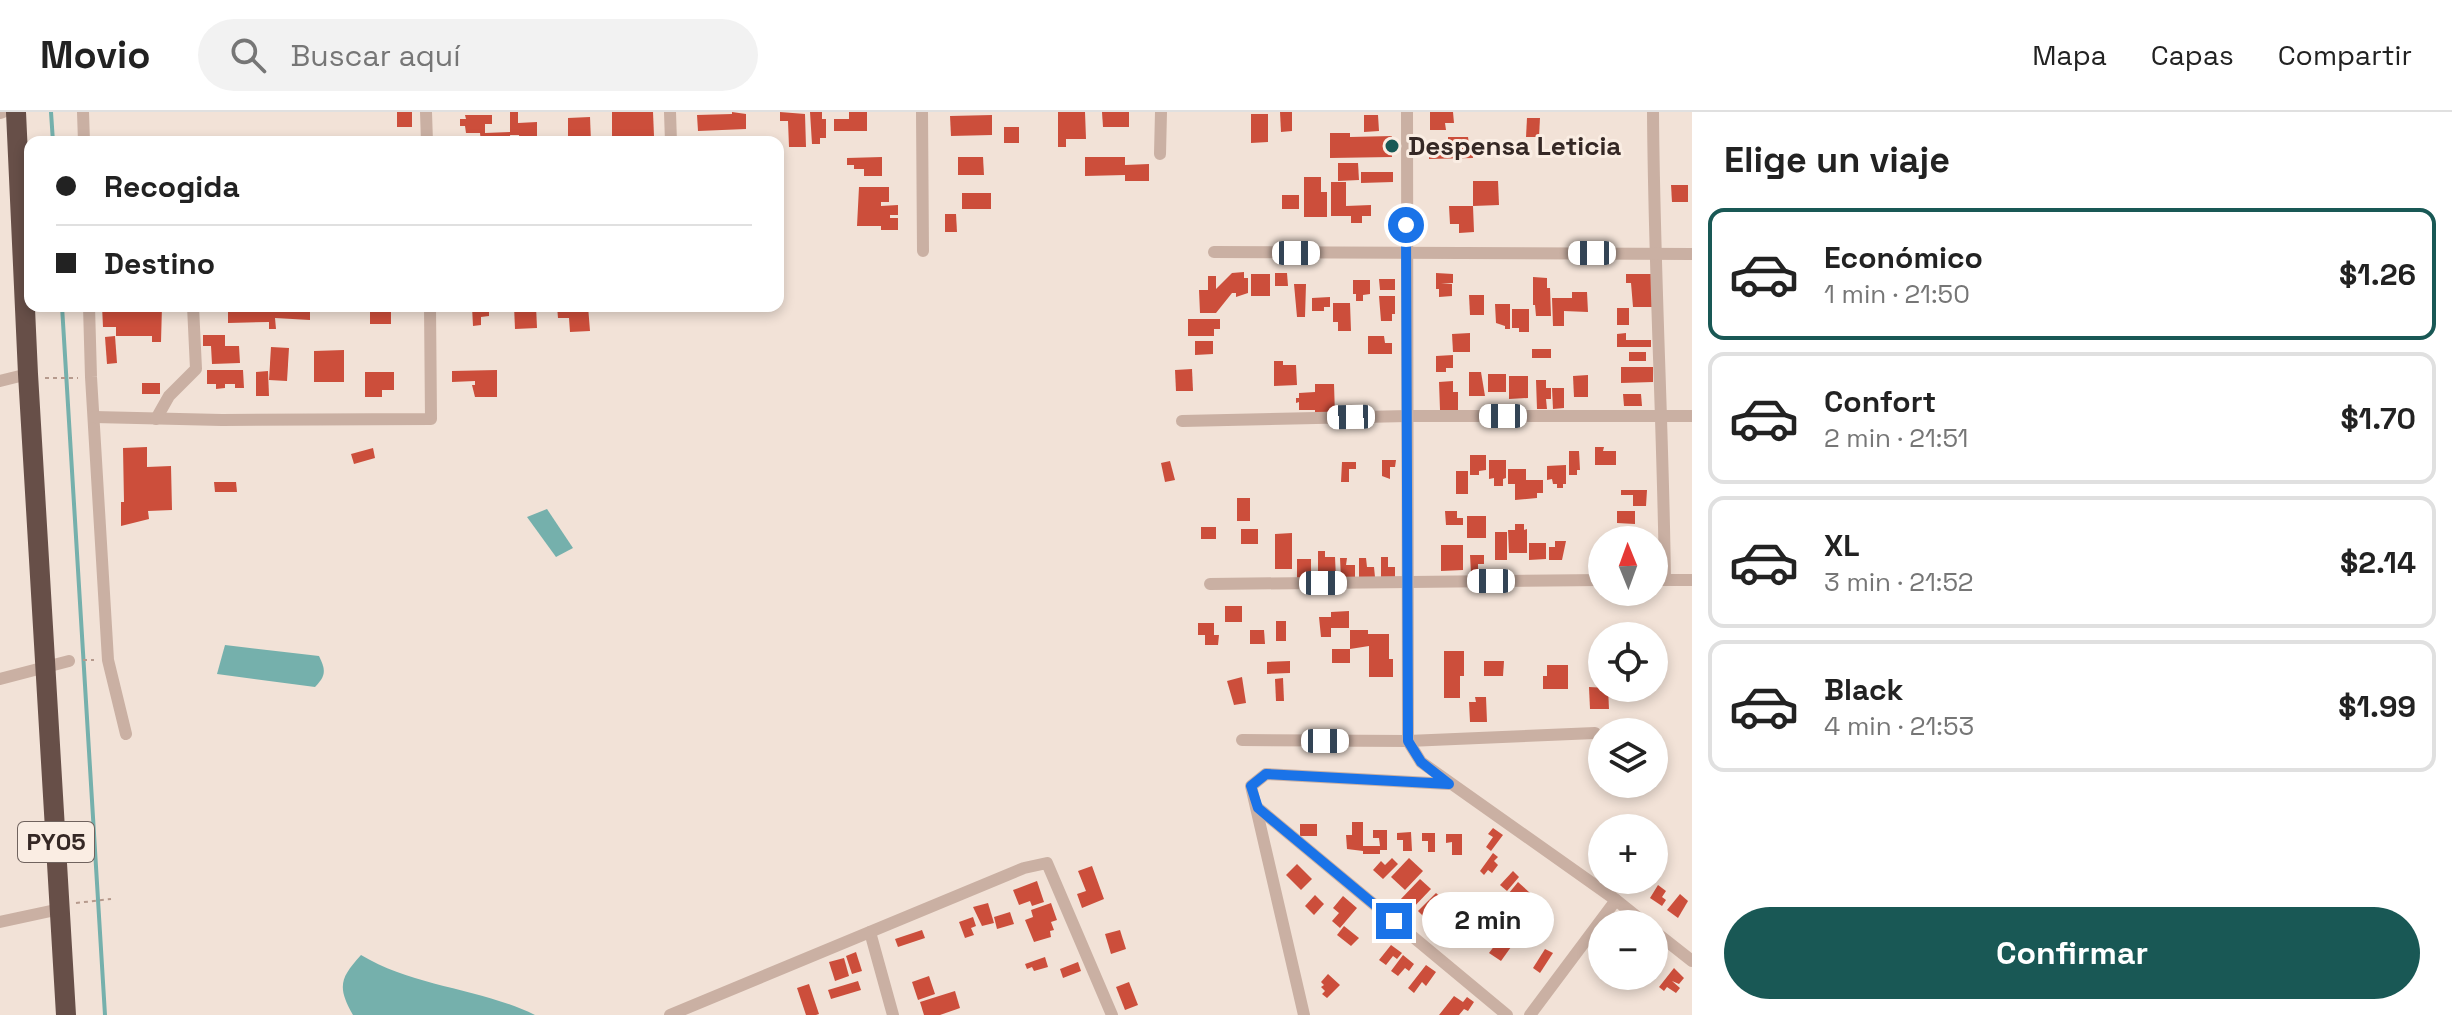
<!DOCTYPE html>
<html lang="es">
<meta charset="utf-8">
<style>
:root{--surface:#fff;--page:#f2f2f2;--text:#222;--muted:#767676;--line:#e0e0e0;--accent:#195855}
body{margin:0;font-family:"Space Grotesk",sans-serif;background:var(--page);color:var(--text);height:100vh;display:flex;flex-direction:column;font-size:30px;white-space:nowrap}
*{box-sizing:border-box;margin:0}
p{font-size:26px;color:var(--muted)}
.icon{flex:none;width:44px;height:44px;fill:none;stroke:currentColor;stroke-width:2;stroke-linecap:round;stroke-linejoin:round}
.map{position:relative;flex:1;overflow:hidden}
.details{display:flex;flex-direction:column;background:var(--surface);width:760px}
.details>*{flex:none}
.hud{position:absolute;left:24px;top:24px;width:760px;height:176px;border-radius:16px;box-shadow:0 4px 12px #0003;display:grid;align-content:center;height:176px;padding:0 32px;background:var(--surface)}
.needle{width:52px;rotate:359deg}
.fabs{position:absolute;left:1588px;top:414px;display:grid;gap:16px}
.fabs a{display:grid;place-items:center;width:80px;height:80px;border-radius:50%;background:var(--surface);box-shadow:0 4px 12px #0003;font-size:40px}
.end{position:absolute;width:36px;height:36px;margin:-18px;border:10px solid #1a73e8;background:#fff;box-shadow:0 0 0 4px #fff}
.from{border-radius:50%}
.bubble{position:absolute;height:56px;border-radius:28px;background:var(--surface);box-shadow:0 4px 12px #0003;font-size:26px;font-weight:800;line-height:56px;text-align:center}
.car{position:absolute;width:24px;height:48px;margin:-24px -12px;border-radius:10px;box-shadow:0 0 6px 2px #0007;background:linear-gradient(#fff 24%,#345 0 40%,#fff 0 76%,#345 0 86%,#fff 0)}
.hud b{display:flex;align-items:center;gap:28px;height:76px;font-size:30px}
.hud b+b{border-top:2px solid var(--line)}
.hud i{width:20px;height:20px;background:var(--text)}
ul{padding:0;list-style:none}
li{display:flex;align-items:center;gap:24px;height:132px;margin:0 16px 12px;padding:0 16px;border:4px solid var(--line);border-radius:16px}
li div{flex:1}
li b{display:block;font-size:30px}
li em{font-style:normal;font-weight:800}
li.selected{border-color:var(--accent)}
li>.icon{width:72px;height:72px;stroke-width:1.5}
h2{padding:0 32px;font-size:36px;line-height:96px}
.primary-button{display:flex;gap:16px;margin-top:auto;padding:16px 32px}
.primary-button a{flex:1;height:92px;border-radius:48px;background:var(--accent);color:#fff;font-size:32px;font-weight:800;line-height:92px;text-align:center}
header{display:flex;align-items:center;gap:48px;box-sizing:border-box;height:112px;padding:0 40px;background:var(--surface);border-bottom:2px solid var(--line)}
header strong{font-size:38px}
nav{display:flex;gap:44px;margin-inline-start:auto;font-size:28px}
.search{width:560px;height:72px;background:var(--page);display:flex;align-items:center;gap:20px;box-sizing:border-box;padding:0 28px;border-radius:44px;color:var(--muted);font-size:30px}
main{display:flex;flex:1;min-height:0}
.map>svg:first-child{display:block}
.water{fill:#75b0ac}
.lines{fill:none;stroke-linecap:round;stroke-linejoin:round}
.stream{stroke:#75b0ac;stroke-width:4}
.building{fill:#cc4e3b}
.path{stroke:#b69a8d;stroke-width:2;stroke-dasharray:4 4;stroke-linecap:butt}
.minor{stroke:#cab0a3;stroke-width:12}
.trunk{stroke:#674f48;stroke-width:20}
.route{stroke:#1a73e8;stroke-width:10}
.poi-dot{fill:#195855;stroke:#faede3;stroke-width:3}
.labels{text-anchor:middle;stroke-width:6;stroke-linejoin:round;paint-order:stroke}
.shield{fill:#faede3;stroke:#70635e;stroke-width:2}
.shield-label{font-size:24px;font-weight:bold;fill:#352825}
.poi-label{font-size:26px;font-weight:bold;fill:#352825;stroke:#faede3;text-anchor:start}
</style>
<header>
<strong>Movio</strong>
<div class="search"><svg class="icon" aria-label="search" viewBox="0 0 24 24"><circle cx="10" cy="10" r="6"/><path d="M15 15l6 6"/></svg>Buscar aquí</div>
<nav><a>Mapa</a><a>Capas</a><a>Compartir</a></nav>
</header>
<main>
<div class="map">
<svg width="1692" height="903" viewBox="0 0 1692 903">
<rect width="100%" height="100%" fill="#f2e2d7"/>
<g class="water">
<path d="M547,397l26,39 -17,9 -29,-40z"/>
<path d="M225,533l94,11c7,14 7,20 -4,31l-98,-13z"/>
<path d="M361,843c53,32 119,33 174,60h-182c-16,-28 -13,-37 8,-60z"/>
</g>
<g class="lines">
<g class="stream">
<path d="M51,0l2,30"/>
<path d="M62,194l43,709"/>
</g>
</g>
<g class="building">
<rect x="397" y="0" width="15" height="15"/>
<path d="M510,0h8v11l19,-1v20h-17l-1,-7h-9l1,7h-30l-1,-9h-14l-1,-7h-5v-7h6l-1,-4h27v9h-7v9l25,-1z"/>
<path d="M612,0h41l1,24 -42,1z"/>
<path d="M732,0l14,2v15l-48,2 -1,-16 35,-1z"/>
<path d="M780,0l25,2 1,33h-17l-1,-26h-8z"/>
<path d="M810,0h12v7h4v19h-6v6h-8z"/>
<path d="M849,0h18v19h-33v-12h15z"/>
<path d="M1058,0h27l1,27h-20v8h-8z"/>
<path d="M1102,0h27v15h-26z"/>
<path d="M1280,0h12v19l-11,1z"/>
<path d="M1430,0h23l1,11h-9l1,7h-16z"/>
<path d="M1251,2h17v28l-17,1z"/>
<path d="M992,3v20l-41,1 -1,-20z"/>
<path d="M1364,3h14l1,16 -15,1z"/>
<path d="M590,5l1,25h-23v-24z"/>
<path d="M1527,6h13l-1,19h-13z"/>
<rect x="1004" y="15" width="15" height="16"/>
<path d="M1330,21h20v4l42,-1v21l-62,1z"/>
<path d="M1448,25h20l1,7h3l1,14 -44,1v-14h19z"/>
<path d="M882,45v19h-18v-7h-10v-4h-7v-7z"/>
<path d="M958,45h25l1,18h-26z"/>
<path d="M1085,45h40v8l24,-1v17h-24v-6l-40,1z"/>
<path d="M1338,51h20l1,17 -21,1z"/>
<path d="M1361,60h32v10l-32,1z"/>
<path d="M1304,65h17v15h6v25h-23z"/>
<path d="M1473,69h25l1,24 -26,1z"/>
<path d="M1331,70h15v24l25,-1v11h-9v7h-11v-7h-20z"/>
<path d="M1671,73h17v17h-16z"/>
<path d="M859,75h30v15h-8v4l17,-1v10h-8v3h8v12h-17v-4h-24z"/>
<rect x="962" y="81" width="29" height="16"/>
<rect x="1282" y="83" width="17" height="14"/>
<path d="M1449,94h24l1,26 -15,1v-9h-9z"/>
<path d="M945,102h11l1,18h-12z"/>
<path d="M1244,160v6h4v15l-12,4v-4h-4l-16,20h-16l-1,-23h9v-14h8v13l16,-16z"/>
<path d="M1275,161h12l1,13h-13z"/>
<path d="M1436,161l17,1v9h-12l11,1v12l-13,1v-8h-3z"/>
<rect x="1251" y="162" width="19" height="22"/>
<path d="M1626,162h27l1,33h-21l-2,-24h-5z"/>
<path d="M1533,165l14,1v10h3l1,28h-15l-1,-11h-2z"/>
<path d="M1379,167h16v11h-15z"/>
<path d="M1353,168h17v14l-7,1v6h-7v-7h-3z"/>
<path d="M1294,172h12l-1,33h-8z"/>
<path d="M1572,180h15l1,20 -24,-1v15h-11l-1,-28h20z"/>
<path d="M1469,183h15v20h-14z"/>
<path d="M1379,184h16v18h-3v7h-11z"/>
<path d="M1330,185v10h-6v4h-12v-13z"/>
<path d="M1333,191h17l1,28h-13v-9h-5z"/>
<path d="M1495,192h15v25h-5v-3l-9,-3z"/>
<path d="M102,194h60l-1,36h-9v-6h-36v-9h-13z"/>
<path d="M257,194h53v14l-35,-2 1,11h-7v-7l-41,1v-12h29z"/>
<rect x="370" y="194" width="21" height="18"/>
<path d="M514,194h22l1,22 -22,1z"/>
<path d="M557,194h31l2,25 -20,1 -1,-14h-11z"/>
<path d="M472,195h17v9l-8,1v8l-8,1z"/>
<rect x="1617" y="196" width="12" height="17"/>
<path d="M1512,197h17v23h-10v-4h-7z"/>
<path d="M1188,207h32v10h-6v7h-26z"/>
<path d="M1470,221v19h-17l-1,-18z"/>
<path d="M1626,221v7h25v7h-34v-13z"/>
<path d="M203,223h22v11h14l1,17 -28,1 -1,-18h-8z"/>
<path d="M115,224l2,27 -10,1 -2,-27z"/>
<path d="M1368,224h16l1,7h7v11h-24z"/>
<path d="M1195,229h18v13l-18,1z"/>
<path d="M271,235l18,1 -2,33 -18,-1z"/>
<rect x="1532" y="237" width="19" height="9"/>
<path d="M344,238v32h-30v-31z"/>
<rect x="1629" y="240" width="17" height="9"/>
<path d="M1453,243v13h-7v4h-10v-16z"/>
<path d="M1274,249h9v4h13l1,20 -23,1z"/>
<path d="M1621,255h32v15l-32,1z"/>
<path d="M1192,257l1,22h-17l-1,-21z"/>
<path d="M207,258h36l1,18h-9v-4h-10v4l-9,1v-5h-9z"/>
<path d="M497,258v27h-22l-3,-12h3v-4l-23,1v-11z"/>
<path d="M268,259l1,25h-13v-24z"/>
<path d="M365,260h29v18h-12v7h-17z"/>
<path d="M1469,260h12l4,24h-16z"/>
<rect x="1488" y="262" width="18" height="18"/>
<path d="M1588,263v22h-14l-1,-21z"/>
<path d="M1509,264h19v22l-19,1z"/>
<path d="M1536,268h10v8h5v11h-5l1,10h-10z"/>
<path d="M1453,269v11h5v18h-18l-1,-28z"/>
<rect x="142" y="271" width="18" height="11"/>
<path d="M1315,272h19l1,31h-20v-5h-16v-8l-3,1v-5h3v-5l16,-1z"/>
<path d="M1552,276h12v20l-11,1z"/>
<path d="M1623,282h18l1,12h-18z"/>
<path d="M147,335v20l24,-1 1,44 -24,1 1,8 -28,7v-24h3l-1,-54z"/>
<path d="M1595,335h9l-1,4h13v14h-21z"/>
<path d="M373,336l2,10 -21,6 -3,-10z"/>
<path d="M1569,339h10l1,19h-3v5h-8z"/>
<path d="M1470,343h16v15l-7,1v4h-9z"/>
<path d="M1382,348h14l-1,7h-5v12l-8,-3z"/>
<path d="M1489,348h17v18l-3,1v7h-9v-8l-5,1z"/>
<path d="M1170,349l5,19 -10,2 -4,-19z"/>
<path d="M1342,350h14v7h-7v13h-8z"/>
<path d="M1566,353v19h-3v4h-6v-4h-4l-1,-5 -5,1v-14z"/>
<path d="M1508,357h18v11h17v13h-6v5l-22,2v-16h-7z"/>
<rect x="1456" y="359" width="12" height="23"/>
<path d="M214,370h22l1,10h-22z"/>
<path d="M1621,378h26l-1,16h-13v-11h-12z"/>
<rect x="1237" y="386" width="13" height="23"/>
<path d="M1445,399h12v7h6v7h-17z"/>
<path d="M1617,399h18v13l-18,-1z"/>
<rect x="1467" y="404" width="19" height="22"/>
<path d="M1515,412h9v6l3,-1v24h-18l-1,-23h7z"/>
<rect x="1201" y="415" width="15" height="12"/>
<rect x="1241" y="417" width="17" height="15"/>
<rect x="1495" y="420" width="12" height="28"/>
<path d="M1292,421v36h-17v-35z"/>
<path d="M1555,429h11l-4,19h-13v-13h6z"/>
<path d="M1529,431h17v16l-17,1z"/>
<path d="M1441,433h22v25l-22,1z"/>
<path d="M1318,439h7v6h10l1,22h-18z"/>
<path d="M1470,443h14v9h-6v9h-7z"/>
<path d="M1381,445h7v10h7v10h-14z"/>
<path d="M1340,446h7l-1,7h9v12l-14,1z"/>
<path d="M1359,446h7l1,9h7l1,10h-16z"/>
<rect x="1297" y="447" width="14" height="22"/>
<rect x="1225" y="494" width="17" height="16"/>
<path d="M1349,499v17h-18v9h-10l-2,-20h12v-5z"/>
<rect x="1276" y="509" width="10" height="20"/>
<path d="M1198,511h16v12h5l-1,10h-13v-10h-7z"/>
<path d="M1250,518h14l1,14h-15z"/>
<path d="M1350,518h18v4h21v25h4v18h-24v-31l-19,3z"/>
<rect x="1332" y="537" width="18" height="14"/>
<path d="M1444,539h20v25h-4v22h-16z"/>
<path d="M1290,549v12l-23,1v-12z"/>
<path d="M1484,549h20l-1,15h-19z"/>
<path d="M1547,553h21v24h-25v-13h4z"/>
<path d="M1242,565l4,26 -12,2 -7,-24z"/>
<path d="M1283,566l1,23h-8l-1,-22z"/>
<path d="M1589,575l19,1 1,21h-19z"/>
<path d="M1475,585h11l1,25h-17l-1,-20h7z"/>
<path d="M1352,710h11v24h17l-1,-8h-6v-8h14v20h-7v4h-17v-3l-16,-2 -1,-14h6z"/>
<rect x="1300" y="712" width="17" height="12"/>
<path d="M1493,716l10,7 -12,16 -5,-4 7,-10 -5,-3z"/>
<path d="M1411,720l1,19h-9v-11h-6v-7z"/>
<path d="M1422,721h13v19h-7v-11h-6z"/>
<path d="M1446,722h16v21h-10v-13l-6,1z"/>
<path d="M1493,741l5,4 -4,4 4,4 -6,8 -4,-3 -4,5 -4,-4z"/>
<path d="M1392,746l6,6 -15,15 -10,-9 8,-9 4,4z"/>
<path d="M1409,746l14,13 -18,19 -14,-13z"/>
<path d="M1297,752l15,15 -11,11 -15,-15z"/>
<path d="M1092,754l12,33 -22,9 -5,-14 9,-3 -8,-20z"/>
<path d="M1513,759l6,6 -12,14 -7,-6z"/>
<path d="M1420,767l11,10 -21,22 -11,-10z"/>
<path d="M1037,769l7,21 -12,4 -2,-5 -11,4 -6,-15z"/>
<path d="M1518,770l12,11 -9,10 -12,-10z"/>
<path d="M1658,773l8,6 -4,6 4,3 -4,6 -12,-8z"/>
<path d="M1436,781l9,8 -18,19 -9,-9z"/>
<path d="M1680,782l8,7 -10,17 -11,-8z"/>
<path d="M1315,783l9,9 -10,11 -9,-9z"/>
<path d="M1343,784l14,12 -17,20 -8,-7 7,-8 -6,-5z"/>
<path d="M988,791l6,20 -12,3 -9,-19z"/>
<path d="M1051,791l6,17 -6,2 3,8 -4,1 1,6 -17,5 -9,-22 8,-3 -2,-7z"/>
<path d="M1476,794l13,10 -11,14 -5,-4 -6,7 -7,-5z"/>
<path d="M1446,796l8,8 -15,15 -8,-7z"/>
<path d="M1010,800l4,12 -17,5 -3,-12z"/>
<path d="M973,805l3,9 -5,2 3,7 -9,3 -6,-16z"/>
<path d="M1489,809l13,9 -11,15 -13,-10z"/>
<path d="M1510,813l11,8 -20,28 -12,-8z"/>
<path d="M1344,814l15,12 -8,8 -14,-11z"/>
<path d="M922,818l3,8 -27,9 -3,-8z"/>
<path d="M1120,818l6,19 -15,5 -6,-20z"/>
<path d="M1391,833l11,8 -5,6 -4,-3 -7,9 -7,-5z"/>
<path d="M1545,837l8,4 -13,20 -7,-5z"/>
<path d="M856,840l6,19 -10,3 -6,-18z"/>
<path d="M1403,843l11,9 -5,7 -4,-3 -7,8 -7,-5z"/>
<path d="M1045,845l3,10 -14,4 -2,-4 -5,2 -2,-5z"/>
<path d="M844,846l5,18 -14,5 -6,-19z"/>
<path d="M1078,850l3,9 -18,7 -3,-9z"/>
<path d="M1426,853l10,7 -10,14 -4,-4 -8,11 -6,-5z"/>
<path d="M1674,856l10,10 -5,6 -7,-3 8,7 -4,5 -9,-6 -3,4 -5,-4z"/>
<path d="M1328,862l12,11 -13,13 -5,-4 3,-3 -4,-4 3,-2 -3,-3z"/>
<path d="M929,864l6,18 -17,6 -6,-18z"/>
<path d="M858,869l3,9 -30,9 -3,-9z"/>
<path d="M1129,870l9,23 -13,5 -9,-23z"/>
<path d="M809,872l10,30 -3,1h-10l-9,-27z"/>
<path d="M955,879l5,17 -20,7h-16l-4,-13z"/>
<path d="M1454,884l9,6 4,-5 7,5 -6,9 -4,-2 -5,6h-20z"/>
</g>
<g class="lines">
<g class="path">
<path d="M45,266h33"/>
<path d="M83,548h11"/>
<path d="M76,791l35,-4"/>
</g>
<g class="minor">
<path d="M83,0l1,30"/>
<path d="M426,0l1,30"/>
<path d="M670,0l1,30"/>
<path d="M922,0l1,139"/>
<path d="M1407,0l1,629 13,21 195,138 30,24"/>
<path d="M1653,0c1,156 10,312 12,468"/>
<path d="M0,1l3,-1"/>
<path d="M1160,42l1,-42"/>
<path d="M1214,140l478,2"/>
<path d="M89,194l2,71 17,283 18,74"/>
<path d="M0,269l28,-7"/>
<path d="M94,305l128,3 209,-1 -1,-113"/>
<path d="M156,307l13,-23 27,-27 -3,-63"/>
<path d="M1182,309l226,-5h284"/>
<path d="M1654,468h38"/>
<path d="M1210,472l392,-4"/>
<path d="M0,567l69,-18"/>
<path d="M1242,628l166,1 187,-8"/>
<path d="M1258,696l249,207"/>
<path d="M0,810l60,-13"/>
<path d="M1654,819l38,30"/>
<path d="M870,820l23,83"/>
<path d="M670,903l354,-147 23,-5 65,152"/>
<path d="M1304,903l-53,-229 15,-12 183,10"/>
<path d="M1530,903l86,-115"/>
</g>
<path class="trunk" d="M16,0l12,262 38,641"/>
</g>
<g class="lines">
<path class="route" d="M1394,809l-136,-113 -7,-22 15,-12 183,10 -28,-22 -13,-21 -2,-516"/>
</g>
<circle class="poi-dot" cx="1392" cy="34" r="8"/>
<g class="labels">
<rect class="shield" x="18" y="710" width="76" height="40" rx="6"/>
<g class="shield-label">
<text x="56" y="738">PY05</text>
</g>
<g class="poi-label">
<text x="1408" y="43">Despensa Leticia</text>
</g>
</g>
</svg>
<div class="fabs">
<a><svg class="needle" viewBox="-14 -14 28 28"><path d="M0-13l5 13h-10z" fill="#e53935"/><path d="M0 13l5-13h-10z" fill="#767676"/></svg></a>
<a><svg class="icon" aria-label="locate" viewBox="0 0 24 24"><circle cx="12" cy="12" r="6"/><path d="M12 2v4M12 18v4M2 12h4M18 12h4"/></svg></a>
<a><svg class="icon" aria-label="layers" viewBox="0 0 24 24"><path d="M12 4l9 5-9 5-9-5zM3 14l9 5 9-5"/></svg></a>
<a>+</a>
<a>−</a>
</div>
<i class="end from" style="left:1406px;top:113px"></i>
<i class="end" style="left:1394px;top:809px"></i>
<div class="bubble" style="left:1422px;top:780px;width:132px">2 min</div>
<i class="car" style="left:1296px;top:141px;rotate:90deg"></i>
<i class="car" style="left:1592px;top:141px;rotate:270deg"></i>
<i class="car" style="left:1503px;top:304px;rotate:270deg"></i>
<i class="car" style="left:1351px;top:305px;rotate:269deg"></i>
<i class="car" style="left:1491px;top:469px;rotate:270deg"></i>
<i class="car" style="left:1323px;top:471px;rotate:90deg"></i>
<i class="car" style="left:1325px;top:629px;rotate:90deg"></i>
<div class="hud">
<b><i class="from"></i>Recogida</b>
<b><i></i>Destino</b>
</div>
</div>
<section class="details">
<h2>Elige un viaje</h2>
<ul>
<li class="selected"><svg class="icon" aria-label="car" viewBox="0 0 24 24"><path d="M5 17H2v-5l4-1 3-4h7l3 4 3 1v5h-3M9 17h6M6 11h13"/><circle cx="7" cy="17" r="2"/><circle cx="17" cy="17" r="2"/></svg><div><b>Económico</b><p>1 min · 21:50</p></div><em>$1.26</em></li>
<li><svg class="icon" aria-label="car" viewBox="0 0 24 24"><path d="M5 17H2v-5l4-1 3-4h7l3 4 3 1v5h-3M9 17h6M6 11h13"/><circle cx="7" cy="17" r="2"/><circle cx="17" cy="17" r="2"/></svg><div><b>Confort</b><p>2 min · 21:51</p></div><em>$1.70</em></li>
<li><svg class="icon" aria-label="car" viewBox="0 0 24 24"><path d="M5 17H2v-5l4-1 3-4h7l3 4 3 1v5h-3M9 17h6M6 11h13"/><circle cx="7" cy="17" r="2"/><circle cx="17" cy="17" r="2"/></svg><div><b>XL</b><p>3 min · 21:52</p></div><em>$2.14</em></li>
<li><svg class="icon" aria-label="car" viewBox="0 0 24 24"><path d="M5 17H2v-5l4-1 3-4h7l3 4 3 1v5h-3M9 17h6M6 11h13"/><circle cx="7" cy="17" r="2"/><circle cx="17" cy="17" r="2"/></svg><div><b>Black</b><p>4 min · 21:53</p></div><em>$1.99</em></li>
</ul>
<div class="primary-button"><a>Confirmar</a></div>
</section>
</main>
